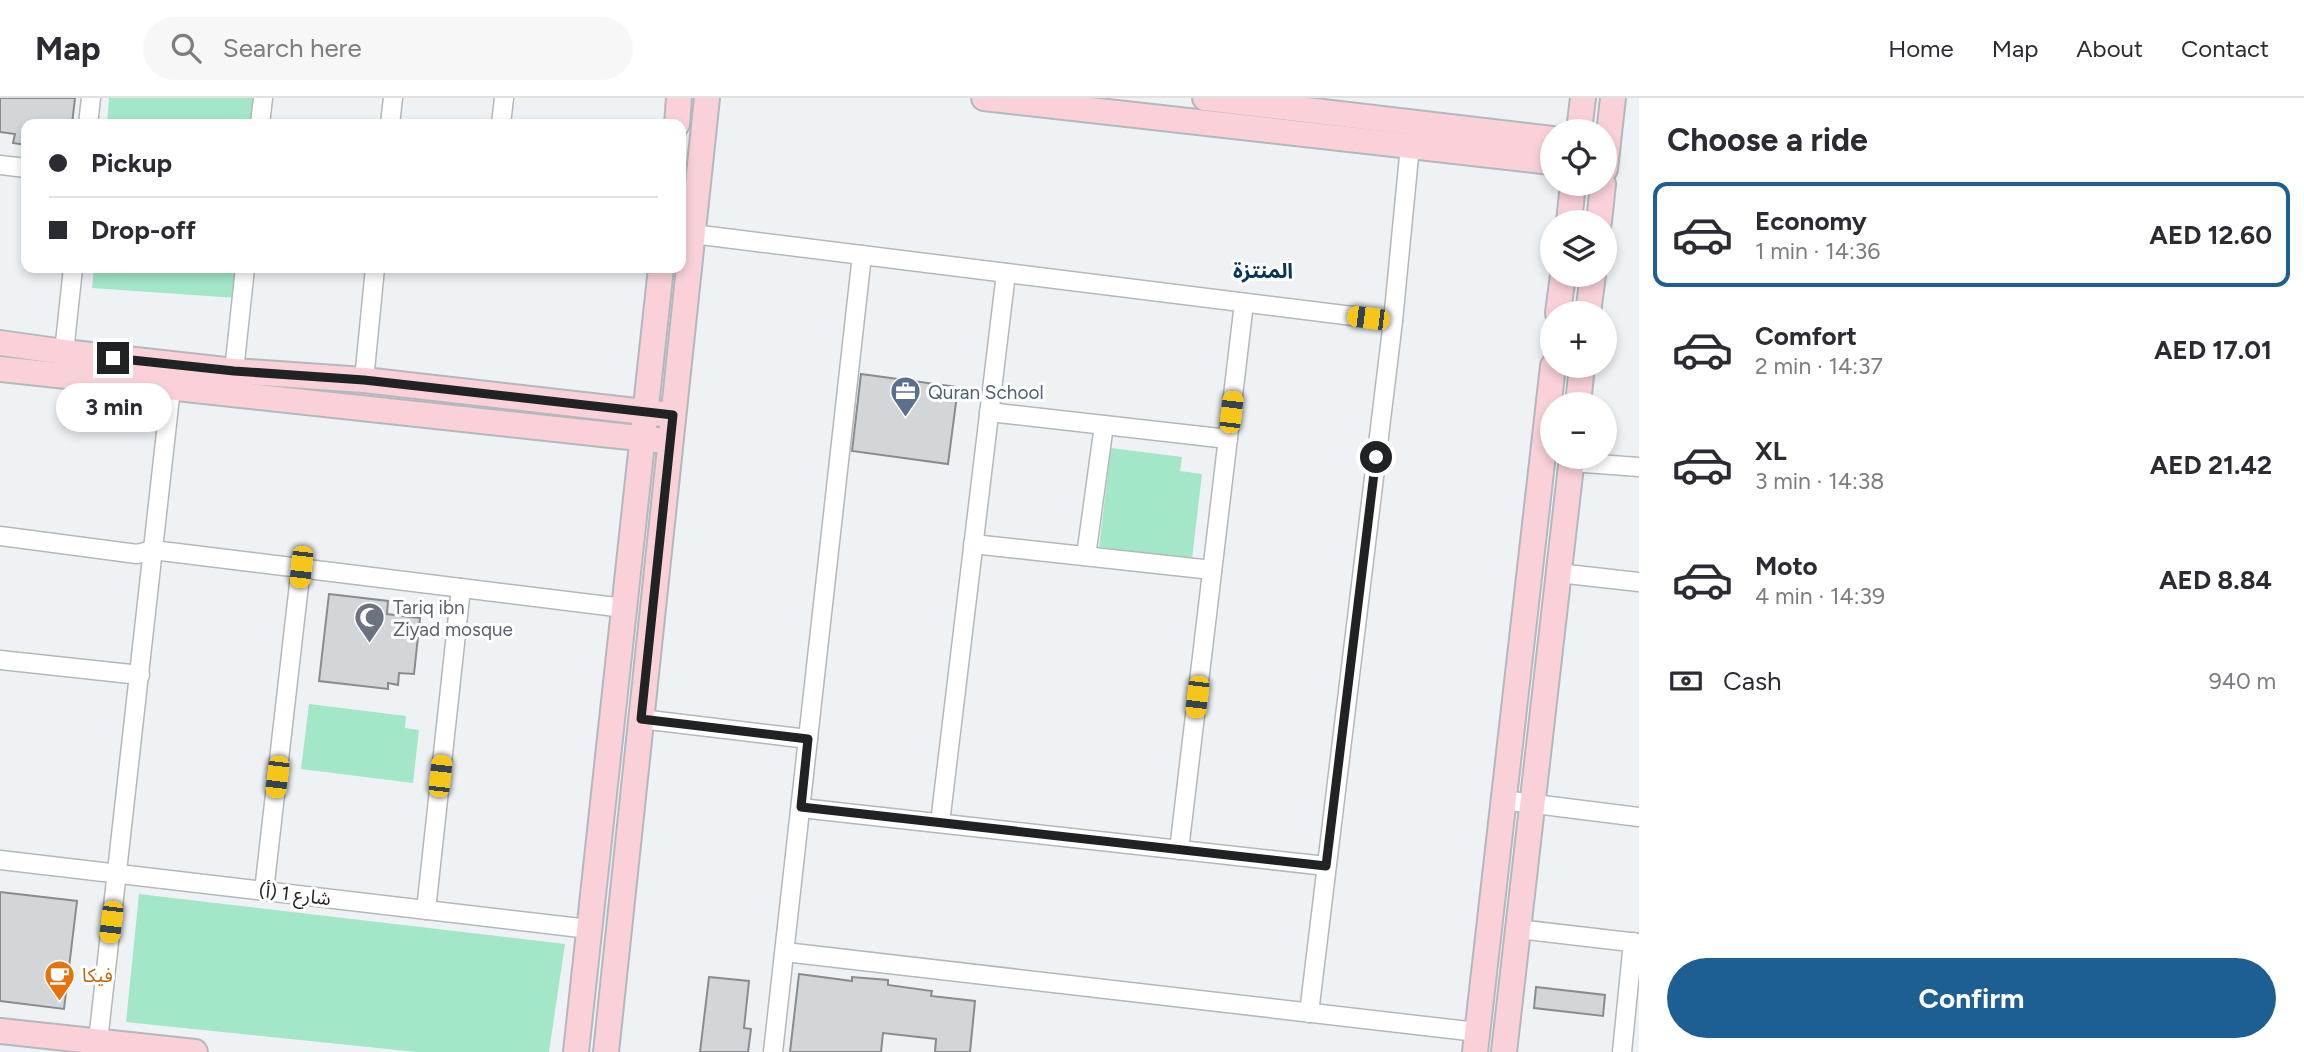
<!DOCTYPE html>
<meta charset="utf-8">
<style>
:root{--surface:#fff;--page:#f7f7f7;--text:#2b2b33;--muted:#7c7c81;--line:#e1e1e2;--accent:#1d5e93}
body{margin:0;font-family:Figtree,"Noto Sans Arabic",sans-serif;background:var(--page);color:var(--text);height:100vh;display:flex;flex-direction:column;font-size:26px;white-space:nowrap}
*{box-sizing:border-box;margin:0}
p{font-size:23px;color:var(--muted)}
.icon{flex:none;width:38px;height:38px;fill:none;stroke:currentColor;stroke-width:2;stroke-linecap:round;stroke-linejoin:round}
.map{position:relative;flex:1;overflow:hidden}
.drawer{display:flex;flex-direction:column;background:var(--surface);width:665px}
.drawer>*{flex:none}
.guide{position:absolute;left:21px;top:21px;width:665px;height:154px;border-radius:14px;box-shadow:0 4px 10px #0003;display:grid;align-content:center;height:154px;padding:0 28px;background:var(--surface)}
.tools{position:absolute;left:1540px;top:21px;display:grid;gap:14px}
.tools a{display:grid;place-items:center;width:77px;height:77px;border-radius:50%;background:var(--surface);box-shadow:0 4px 10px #0003;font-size:35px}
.end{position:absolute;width:32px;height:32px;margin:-16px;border:9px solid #212223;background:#fff;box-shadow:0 0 0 4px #fff}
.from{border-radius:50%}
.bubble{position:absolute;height:49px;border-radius:24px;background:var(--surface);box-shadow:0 4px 10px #0003;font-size:23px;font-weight:700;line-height:49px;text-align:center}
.car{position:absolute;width:21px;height:42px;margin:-21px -10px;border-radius:9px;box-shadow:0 0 5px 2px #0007;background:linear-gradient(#f5c518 24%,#345 0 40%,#f5c518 0 76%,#345 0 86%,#f5c518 0)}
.guide b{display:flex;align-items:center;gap:24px;height:66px;font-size:26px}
.guide b+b{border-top:2px solid var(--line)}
.guide i{width:18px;height:18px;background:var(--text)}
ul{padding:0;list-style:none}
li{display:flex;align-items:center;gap:21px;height:105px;margin:0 14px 10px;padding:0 14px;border:4px solid transparent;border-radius:14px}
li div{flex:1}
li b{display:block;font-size:26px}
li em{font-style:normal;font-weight:700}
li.on{border-color:var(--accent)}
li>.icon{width:63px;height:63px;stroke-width:1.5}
h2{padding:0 28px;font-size:32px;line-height:84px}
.pay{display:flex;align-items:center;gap:18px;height:77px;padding:0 28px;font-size:26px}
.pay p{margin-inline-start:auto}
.action{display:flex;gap:14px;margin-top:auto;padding:14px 28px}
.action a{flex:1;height:80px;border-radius:42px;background:var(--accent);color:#fff;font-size:28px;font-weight:700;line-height:80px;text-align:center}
header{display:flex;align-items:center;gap:42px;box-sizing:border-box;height:98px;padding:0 35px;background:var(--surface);border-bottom:2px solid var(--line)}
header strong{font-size:33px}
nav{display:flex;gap:38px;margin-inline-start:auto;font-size:24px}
.search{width:490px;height:63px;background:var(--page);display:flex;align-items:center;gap:18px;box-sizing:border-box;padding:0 24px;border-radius:38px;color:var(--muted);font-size:26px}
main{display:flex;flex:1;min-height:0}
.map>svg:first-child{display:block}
.green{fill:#a3e6c8}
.building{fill:#d3d6d9;stroke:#898c8f;stroke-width:2}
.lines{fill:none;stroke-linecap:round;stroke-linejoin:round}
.minor-casing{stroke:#b4b8ba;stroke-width:21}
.secondary-casing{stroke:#b4b8ba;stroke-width:28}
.minor{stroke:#fff;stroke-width:18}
.secondary{stroke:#fad1d9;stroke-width:24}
.route{stroke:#212223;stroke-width:9}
.labels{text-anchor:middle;stroke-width:6;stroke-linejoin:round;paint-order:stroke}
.service-label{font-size:19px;fill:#4e5e75;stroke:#fff;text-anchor:start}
.worship-label{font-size:19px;fill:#5b616d;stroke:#fff;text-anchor:start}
.street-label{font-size:19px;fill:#212223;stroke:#fff}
.food-label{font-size:19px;fill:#c56008;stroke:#fff;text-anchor:start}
.neighbourhood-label{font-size:21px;font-weight:bold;fill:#07365a;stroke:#fff}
</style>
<header>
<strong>Map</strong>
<div class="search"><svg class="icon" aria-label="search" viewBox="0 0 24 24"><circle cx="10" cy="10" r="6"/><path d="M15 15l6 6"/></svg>Search here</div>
<nav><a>Home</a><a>Map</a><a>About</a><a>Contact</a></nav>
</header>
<main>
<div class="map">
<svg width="1639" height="954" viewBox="0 0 1639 954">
<rect width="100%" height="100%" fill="#eef2f5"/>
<g class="green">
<path d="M109,0h148l-3,26h-147z"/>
<path d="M94,170h146l-3,30 -145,-10z"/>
<path d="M1111,350l71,9 -2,14 22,3 -10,85 -93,-12z"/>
<path d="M309,606l97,12 -1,12 14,2 -6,53 -112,-14z"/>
<path d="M139,796l426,50 -16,108h-132l-291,-30z"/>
</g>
<g class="building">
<path d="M0,0h75l-3,26h-46v21l-13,-2 2,-9 -15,-2z"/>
<path d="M861,276l97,13 -10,77 -96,-13z"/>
<path d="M329,496l59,7 -1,13 33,4 -6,56 -15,-1 -1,12 -10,-2v6l-69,-8z"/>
<path d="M0,794l77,9 -13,108 -64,-8z"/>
<path d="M799,876l53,7v-4l36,3v5l44,6 -1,5 44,5 -5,51h-35l1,-13 -53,-6 -2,19h-91z"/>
<path d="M709,879l40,4 -5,47 7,1 -3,23h-48z"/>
<path d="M1536,889l69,8 -2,21 -69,-8z"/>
</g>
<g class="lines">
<defs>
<g id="minor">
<path d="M88,26l3,-26"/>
<path d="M260,26l3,-26"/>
<path d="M390,26l3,-26"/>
<path d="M501,26l3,-26"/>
<path d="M0,67l26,3"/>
<path d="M693,136l700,87"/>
<path d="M64,254l9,-84"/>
<path d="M234,273l11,-103"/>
<path d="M364,282l11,-112"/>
<path d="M989,314l239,27"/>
<path d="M1571,364l68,5"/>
<path d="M0,438l137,18 16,-4 471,58"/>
<path d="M973,446l239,26"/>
<path d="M1086,458l18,-131"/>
<path d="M1558,475l81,9"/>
<path d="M0,562l140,15"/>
<path d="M641,621l167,20"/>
<path d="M1503,702l136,17"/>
<path d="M801,710l525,58"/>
<path d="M940,725l66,-550"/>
<path d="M1179,752l65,-547"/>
<path d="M0,762l589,69"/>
<path d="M264,793l37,-324"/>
<path d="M426,812l35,-322"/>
<path d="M1518,831l121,14"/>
<path d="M785,854l692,80"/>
<path d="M1309,915l84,-692 17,-175"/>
<path d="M98,943l73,-653"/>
<path d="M773,954l89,-797"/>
<path d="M1622,954l11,-110"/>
</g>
<g id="secondary">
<path d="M984,0l568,64"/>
<path d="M1205,0l347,41"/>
<path d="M677,26l2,-26"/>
<path d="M1579,33l4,-33"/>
<path d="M1605,71l8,-71"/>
<path d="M1569,124l4,-38"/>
<path d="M1599,124l4,-38"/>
<path d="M1558,215l5,-38"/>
<path d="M1588,215l5,-38"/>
<path d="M0,245l64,9 170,19 130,9 298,34"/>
<path d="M0,271l657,71"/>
<path d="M1578,306l4,-38"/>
<path d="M0,933l195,21"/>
<path d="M576,954l85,-784"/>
<path d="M606,954l101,-954"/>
<path d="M1475,954l78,-686"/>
<path d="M1504,954l68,-595"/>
</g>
</defs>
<use href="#minor" class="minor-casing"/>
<use href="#secondary" class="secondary-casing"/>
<use href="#minor" class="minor"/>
<use href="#secondary" class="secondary"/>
</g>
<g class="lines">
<path class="route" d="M113,260l121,13 130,9 309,35 -32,304 167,20 -7,68 525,59 50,-409"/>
</g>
<defs>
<symbol id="office-pin" viewBox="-11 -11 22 30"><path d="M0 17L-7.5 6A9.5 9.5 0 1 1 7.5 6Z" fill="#5c6f8a" stroke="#fff"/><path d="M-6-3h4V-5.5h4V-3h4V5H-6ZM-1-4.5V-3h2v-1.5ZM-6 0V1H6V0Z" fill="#fff"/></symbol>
<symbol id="mosque-pin" viewBox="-11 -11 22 30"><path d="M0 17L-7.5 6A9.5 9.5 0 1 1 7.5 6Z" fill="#6b7280" stroke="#fff"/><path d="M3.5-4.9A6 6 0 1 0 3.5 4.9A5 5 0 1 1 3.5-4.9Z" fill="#fff"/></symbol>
<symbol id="cafe-pin" viewBox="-11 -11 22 30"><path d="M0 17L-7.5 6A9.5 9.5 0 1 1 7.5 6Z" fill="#e8710a" stroke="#fff"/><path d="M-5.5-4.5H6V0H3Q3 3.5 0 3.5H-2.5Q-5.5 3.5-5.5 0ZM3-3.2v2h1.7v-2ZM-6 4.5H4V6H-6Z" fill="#fff"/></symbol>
</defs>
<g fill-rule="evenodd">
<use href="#office-pin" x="888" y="276" width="35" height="47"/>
<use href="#mosque-pin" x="352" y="502" width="35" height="47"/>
<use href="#cafe-pin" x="42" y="860" width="35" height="47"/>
</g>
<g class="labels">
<g class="service-label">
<text x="928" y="301">Quran School</text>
</g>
<g class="worship-label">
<text x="393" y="516">Tariq ibn<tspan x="393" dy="22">Ziyad mosque</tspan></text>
</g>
<g class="street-label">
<text transform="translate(295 796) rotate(7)" y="7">شارع 1 (أ)</text>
</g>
<g class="food-label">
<text x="82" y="884">فيكا</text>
</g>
<g class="neighbourhood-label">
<text x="1263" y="180">المنتزة</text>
</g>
</g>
</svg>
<div class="tools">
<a><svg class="icon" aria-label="locate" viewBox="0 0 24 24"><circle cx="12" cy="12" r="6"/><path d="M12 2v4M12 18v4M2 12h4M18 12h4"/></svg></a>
<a><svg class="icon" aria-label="layers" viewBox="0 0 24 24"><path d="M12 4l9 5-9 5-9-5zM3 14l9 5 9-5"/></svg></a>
<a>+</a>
<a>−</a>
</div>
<i class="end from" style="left:1376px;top:359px"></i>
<i class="end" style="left:113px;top:260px"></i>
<div class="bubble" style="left:56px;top:285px;width:116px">3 min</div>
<i class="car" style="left:1368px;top:220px;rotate:277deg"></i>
<i class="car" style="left:1231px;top:314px;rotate:7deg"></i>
<i class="car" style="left:301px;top:469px;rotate:186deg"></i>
<i class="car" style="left:1197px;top:599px;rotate:187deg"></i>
<i class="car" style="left:440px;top:678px;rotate:6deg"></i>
<i class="car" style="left:277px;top:679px;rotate:187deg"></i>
<i class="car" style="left:111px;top:824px;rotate:187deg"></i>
<div class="guide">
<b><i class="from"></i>Pickup</b>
<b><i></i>Drop-off</b>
</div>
</div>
<section class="drawer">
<h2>Choose a ride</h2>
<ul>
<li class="on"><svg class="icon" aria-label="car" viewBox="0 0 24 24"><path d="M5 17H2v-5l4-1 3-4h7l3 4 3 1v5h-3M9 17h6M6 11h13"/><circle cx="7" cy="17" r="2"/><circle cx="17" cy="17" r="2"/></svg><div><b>Economy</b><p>1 min · 14:36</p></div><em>AED 12.60</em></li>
<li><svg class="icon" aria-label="car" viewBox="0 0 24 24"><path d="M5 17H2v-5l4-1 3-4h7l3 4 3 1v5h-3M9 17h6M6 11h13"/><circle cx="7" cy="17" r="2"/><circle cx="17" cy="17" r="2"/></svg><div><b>Comfort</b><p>2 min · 14:37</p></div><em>AED 17.01</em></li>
<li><svg class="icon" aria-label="car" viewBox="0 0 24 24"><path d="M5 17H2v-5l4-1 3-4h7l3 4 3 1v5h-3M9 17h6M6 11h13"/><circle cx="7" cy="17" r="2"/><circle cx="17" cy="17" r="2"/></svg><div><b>XL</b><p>3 min · 14:38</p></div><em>AED 21.42</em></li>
<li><svg class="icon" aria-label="car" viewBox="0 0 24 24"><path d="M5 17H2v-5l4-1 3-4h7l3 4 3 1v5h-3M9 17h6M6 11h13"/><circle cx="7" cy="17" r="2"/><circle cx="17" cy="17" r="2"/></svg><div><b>Moto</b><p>4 min · 14:39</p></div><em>AED 8.84</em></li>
</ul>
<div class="pay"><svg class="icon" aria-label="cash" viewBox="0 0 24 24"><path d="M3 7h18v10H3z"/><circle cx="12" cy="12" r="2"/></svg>Cash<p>940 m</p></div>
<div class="action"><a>Confirm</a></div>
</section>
</main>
